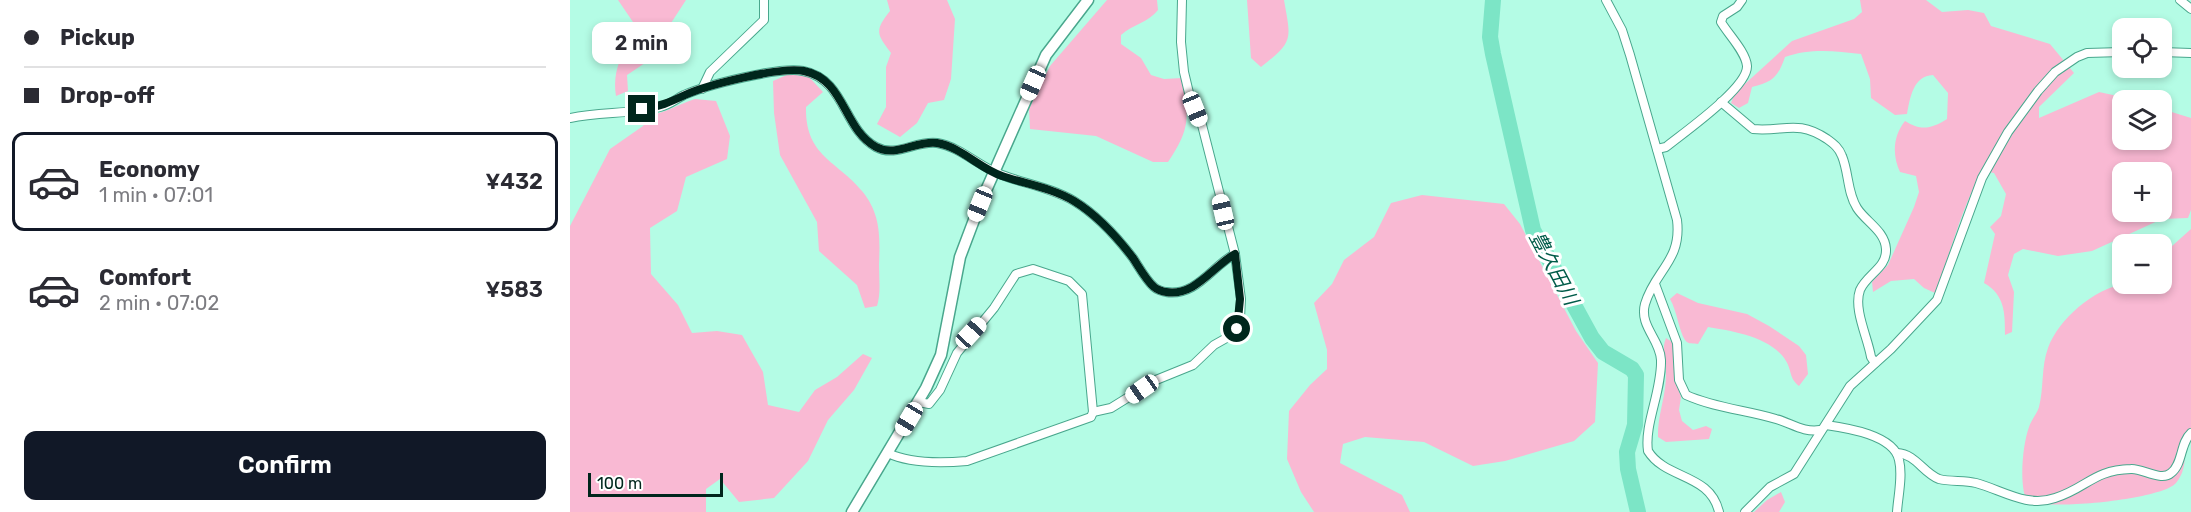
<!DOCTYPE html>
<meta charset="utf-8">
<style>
:root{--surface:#fff;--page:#f7f7f7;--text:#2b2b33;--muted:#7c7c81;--line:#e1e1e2;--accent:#111827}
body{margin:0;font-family:Rubik,"Noto Sans JP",sans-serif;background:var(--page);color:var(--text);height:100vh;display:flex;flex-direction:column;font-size:22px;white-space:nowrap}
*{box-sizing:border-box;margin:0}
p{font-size:20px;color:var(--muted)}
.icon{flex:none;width:33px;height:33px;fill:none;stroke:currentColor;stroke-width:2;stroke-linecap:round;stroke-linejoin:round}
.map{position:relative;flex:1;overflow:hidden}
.side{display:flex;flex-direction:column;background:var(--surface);width:570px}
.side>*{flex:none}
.hud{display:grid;align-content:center;height:132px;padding:0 24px;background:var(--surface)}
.tools{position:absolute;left:1542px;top:18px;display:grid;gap:12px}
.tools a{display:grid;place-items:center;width:60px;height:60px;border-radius:12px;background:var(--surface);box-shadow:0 3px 9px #0003;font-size:30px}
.scale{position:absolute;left:18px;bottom:15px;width:135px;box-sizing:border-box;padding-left:6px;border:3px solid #00261c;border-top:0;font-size:16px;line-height:21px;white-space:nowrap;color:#00261c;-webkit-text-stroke:4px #fff;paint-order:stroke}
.end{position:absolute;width:27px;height:27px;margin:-14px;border:8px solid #00261c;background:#fff;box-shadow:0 0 0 3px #fff}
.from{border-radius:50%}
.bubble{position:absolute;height:42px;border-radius:12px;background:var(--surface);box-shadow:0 3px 9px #0003;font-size:20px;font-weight:600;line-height:42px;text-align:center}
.car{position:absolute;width:18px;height:36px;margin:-18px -9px;border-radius:8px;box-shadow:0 0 4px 2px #0007;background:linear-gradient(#fff 24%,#345 0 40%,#fff 0 76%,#345 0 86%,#fff 0)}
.hud b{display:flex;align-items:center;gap:21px;height:57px;font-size:22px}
.hud b+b{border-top:2px solid var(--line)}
.hud i{width:15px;height:15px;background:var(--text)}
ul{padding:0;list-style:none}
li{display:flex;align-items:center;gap:18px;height:99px;margin:0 12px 9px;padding:0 12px;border:3px solid transparent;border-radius:12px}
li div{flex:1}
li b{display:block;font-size:22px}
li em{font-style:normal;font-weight:600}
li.current{border-color:var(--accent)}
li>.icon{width:54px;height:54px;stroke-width:1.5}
.button{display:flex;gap:12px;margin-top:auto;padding:12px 24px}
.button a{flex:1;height:69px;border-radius:12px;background:var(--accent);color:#fff;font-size:24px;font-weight:600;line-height:69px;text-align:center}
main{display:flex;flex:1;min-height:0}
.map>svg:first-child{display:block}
.green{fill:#f9b9d3;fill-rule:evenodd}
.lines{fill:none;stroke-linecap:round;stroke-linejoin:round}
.river{stroke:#7ce5c6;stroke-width:16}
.minor-casing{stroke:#49a78d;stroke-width:10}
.secondary-casing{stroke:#49a78d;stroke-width:13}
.minor{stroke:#fff;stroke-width:8}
.secondary{stroke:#fff;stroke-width:10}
.route{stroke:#00261c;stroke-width:8}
.labels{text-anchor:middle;stroke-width:6;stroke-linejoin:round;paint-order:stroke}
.water-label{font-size:20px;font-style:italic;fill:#005c49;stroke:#fff}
</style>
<main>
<section class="side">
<div class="hud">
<b><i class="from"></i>Pickup</b>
<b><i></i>Drop-off</b>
</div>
<ul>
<li class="current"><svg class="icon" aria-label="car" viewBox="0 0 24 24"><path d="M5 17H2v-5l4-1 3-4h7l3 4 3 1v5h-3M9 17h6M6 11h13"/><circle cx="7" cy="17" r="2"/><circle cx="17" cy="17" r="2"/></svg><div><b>Economy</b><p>1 min · 07:01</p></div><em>¥432</em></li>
<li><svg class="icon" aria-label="car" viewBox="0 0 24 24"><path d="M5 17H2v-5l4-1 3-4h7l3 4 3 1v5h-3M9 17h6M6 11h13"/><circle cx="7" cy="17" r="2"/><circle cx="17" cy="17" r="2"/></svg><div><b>Comfort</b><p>2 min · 07:02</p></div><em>¥583</em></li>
</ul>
<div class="button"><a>Confirm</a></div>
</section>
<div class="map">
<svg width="1621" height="512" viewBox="0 0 1621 512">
<rect width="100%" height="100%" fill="#b4fce5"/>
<g class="green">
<path d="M48,0h68l-41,63 -18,12 1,16 -12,5c-5,-35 14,-45 17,-74z"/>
<path d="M317,0h60l8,19 -4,60 -7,21 -16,3 -11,20 -17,14 -23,-13 9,-17v-40l5,-14c-14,-19 -17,-22 -1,-42z"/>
<path d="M537,0h50l1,10c-10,13 -25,14 -37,25v9l20,14 10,17 13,4 18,-1c7,39 9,50 -14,84h-15l-57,-26 -66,-7 -1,-20 21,-43z"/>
<path d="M677,0h37c7,40 10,41 -23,67l-10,-9z"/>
<path d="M1290,0h66l16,12 26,-2 16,3 7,13 59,18 24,29 -35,34v11l60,-26 37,8h-14v40h40v-31l29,9v92l-3,8 -26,1 -70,32 -34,5 -35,-7 -9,5 -6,21 6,17 -2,40 -7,3c0,-22 0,-40 -21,-52l11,-49 -5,-7 11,-11 5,-22 -12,-21 -12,-2c-21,38 -31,81 -47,122l-11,-5 -10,-9 -23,2 -18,11 -1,-10 16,-17 26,-58 5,-15 -3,-16 -16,-4c-8,-17 -7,-36 5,-51 16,10 26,8 42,-2l1,-26 -15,-18c-20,1 -23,23 -26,39l-12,1 -24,-17 -1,-19 -9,-25c-26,-3 -51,-6 -76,3 -7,20 -12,25 -33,30l-4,16 -9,5 -8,-5 4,-10 57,-52 62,-22 8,-7zM1552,172h40v40h-40z"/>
<path d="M219,74l20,3 14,15 -17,15c-1,49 30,53 56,84 19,23 18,46 17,74 0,14 2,28 -2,41l-12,2 -8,-23 -38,-34 -2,-29 -37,-67 -6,-42 -1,-32z"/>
<path d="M125,99l21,2 14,35 -3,23 -41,18 -9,34 -27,17 1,46 27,31 14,28 25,-2 25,4 21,37 5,33 31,7 16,-22 22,-13 26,-23 9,4 -18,32 -26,30 -20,41 -34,37 -35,4 -19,-23 -14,10v23h-136v-286l40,-77 33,-23 8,-11c16,-3 28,-11 44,-16z"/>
<path d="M852,195l82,9 16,20 56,107 22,32 -3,59 -21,19 -69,20 -32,5 -49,-24 -59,-5 -22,7 -3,19 62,32 8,17h-96l-13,-20 -14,-33 2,-48 21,-26 17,-16v-19l-13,-47 18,-19 12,-24 30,-23 17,-34z"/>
<path d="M1621,229v202l-7,8c1,15 3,31 -8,44 -14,17 -137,29 -150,16 -7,-17 -3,-56 3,-72 2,-7 8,-13 10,-20 5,-19 2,-40 9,-59 10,-28 46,-60 77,-64 12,-2 25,0 37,0v-29z"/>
<path d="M1107,293l21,10 49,11 22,12 30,20 7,9 2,19 -9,12c-10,-8 -7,-15 -13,-25 -14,-24 -54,-30 -78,-34l-10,17c-4,-1 -10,1 -13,-4 -6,-9 -8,-29 -15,-41z"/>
<path d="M1096,338l6,4 4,19v21l5,15 -2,13 3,11 11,9 13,-4 6,3 -3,10 -43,3 -8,-5c-1,-21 9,-43 8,-66 0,-12 -5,-21 0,-33z"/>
<path d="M1211,492l4,10 -6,10h-25l13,-12z"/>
</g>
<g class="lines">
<path class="river" d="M923,0l-3,37 3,17 40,176 59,108 11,14 29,17 4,6 -1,50 -8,27 1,17 10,43"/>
<defs>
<g id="minor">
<path d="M1036,0l16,30 8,25 47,165c5,41 -22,50 -32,84 -6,22 15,35 16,56 1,31 -17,64 -13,91 18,29 62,22 71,61"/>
<path d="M1610,0l11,9"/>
<path d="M1592,52l29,1"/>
<path d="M132,89l8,-17 54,-52v-20"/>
<path d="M1151,102l32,27c31,3 44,-10 74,10 7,5 12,9 15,17 7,17 5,36 15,52 9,14 28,23 29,41 1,19 -19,25 -26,41 -7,19 8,48 11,67l4,6"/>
<path d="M0,118c29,-6 61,-4 90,-11 9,-2 16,-8 24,-12 23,-10 97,-29 119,-24 42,8 40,58 73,76 20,11 40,-7 61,-4 24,4 42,24 65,32 24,9 50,13 72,26 23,14 43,36 59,57 6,9 13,22 21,29 2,2 9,5 12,5 30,5 47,-27 69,-38"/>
<path d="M1087,149l9,-2c17,-14 82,-59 81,-81 -1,-14 -19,-32 -26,-44l2,-6 14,-9 5,-7"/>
<path d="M1085,284l22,59 2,37 7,15c29,13 60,15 90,24 15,4 28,14 44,11"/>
<path d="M523,412l18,-4 45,-28 37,-15 21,-20 16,-9 7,-7 3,-11 1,-19 -6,-45 -33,-129 -13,-32 -5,-21 -3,-30 1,-42"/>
<path d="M1256,425c21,3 68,10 73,35 4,16 -1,36 -2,52"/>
<path d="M318,453c22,11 55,10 79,8l124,-44 2,-5 -11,-118 -13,-13 -36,-12 -17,5 -22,34 -37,45 -17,37 -11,14 -10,-2"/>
<path d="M1327,453c19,1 26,20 42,26 12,3 25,1 37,4 26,7 51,25 79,15 32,-10 38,-28 76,-29 11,-1 30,13 40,4 12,-9 9,-30 20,-40"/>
<path d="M1175,512l25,-25 24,-13 56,-88 41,-37 46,-49 45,-122 26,-46 30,-41 17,-19 22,-15 10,-4 35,-1"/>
</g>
<path id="secondary" d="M282,512l74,-124 15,-33 19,-98 20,-53 66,-149 42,-55"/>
</defs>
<use href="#minor" class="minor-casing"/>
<use href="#secondary" class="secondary-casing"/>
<use href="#minor" class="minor"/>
<use href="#secondary" class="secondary"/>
</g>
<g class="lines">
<path class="route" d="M72,109c17,-2 28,-7 43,-14 22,-10 96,-29 119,-24 41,8 39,58 72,76 20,11 40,-7 61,-4 24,4 42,25 65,33 24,8 50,12 72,25 23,14 43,36 59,57 6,9 13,22 21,29 2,2 9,5 12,5 29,5 47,-26 69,-38l5,45 -3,30"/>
</g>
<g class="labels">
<g class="water-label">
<text transform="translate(984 268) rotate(62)" y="7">豊久田川</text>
</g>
</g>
</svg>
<div class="tools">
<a><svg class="icon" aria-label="locate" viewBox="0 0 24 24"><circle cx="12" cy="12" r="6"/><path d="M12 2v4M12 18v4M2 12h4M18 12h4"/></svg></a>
<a><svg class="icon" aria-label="layers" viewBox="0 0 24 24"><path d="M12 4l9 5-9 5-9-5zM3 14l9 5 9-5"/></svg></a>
<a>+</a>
<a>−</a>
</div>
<div class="scale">100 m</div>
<i class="end from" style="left:667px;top:329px"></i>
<i class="end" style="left:72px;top:109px"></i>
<div class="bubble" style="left:22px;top:22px;width:99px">2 min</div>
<i class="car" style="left:463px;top:83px;rotate:204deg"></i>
<i class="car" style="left:625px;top:109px;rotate:158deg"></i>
<i class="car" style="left:410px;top:204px;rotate:202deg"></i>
<i class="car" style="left:653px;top:212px;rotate:347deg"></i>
<i class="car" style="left:401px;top:333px;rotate:43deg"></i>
<i class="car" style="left:572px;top:389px;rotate:235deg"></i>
<i class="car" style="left:339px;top:419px;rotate:211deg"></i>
</div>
</main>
